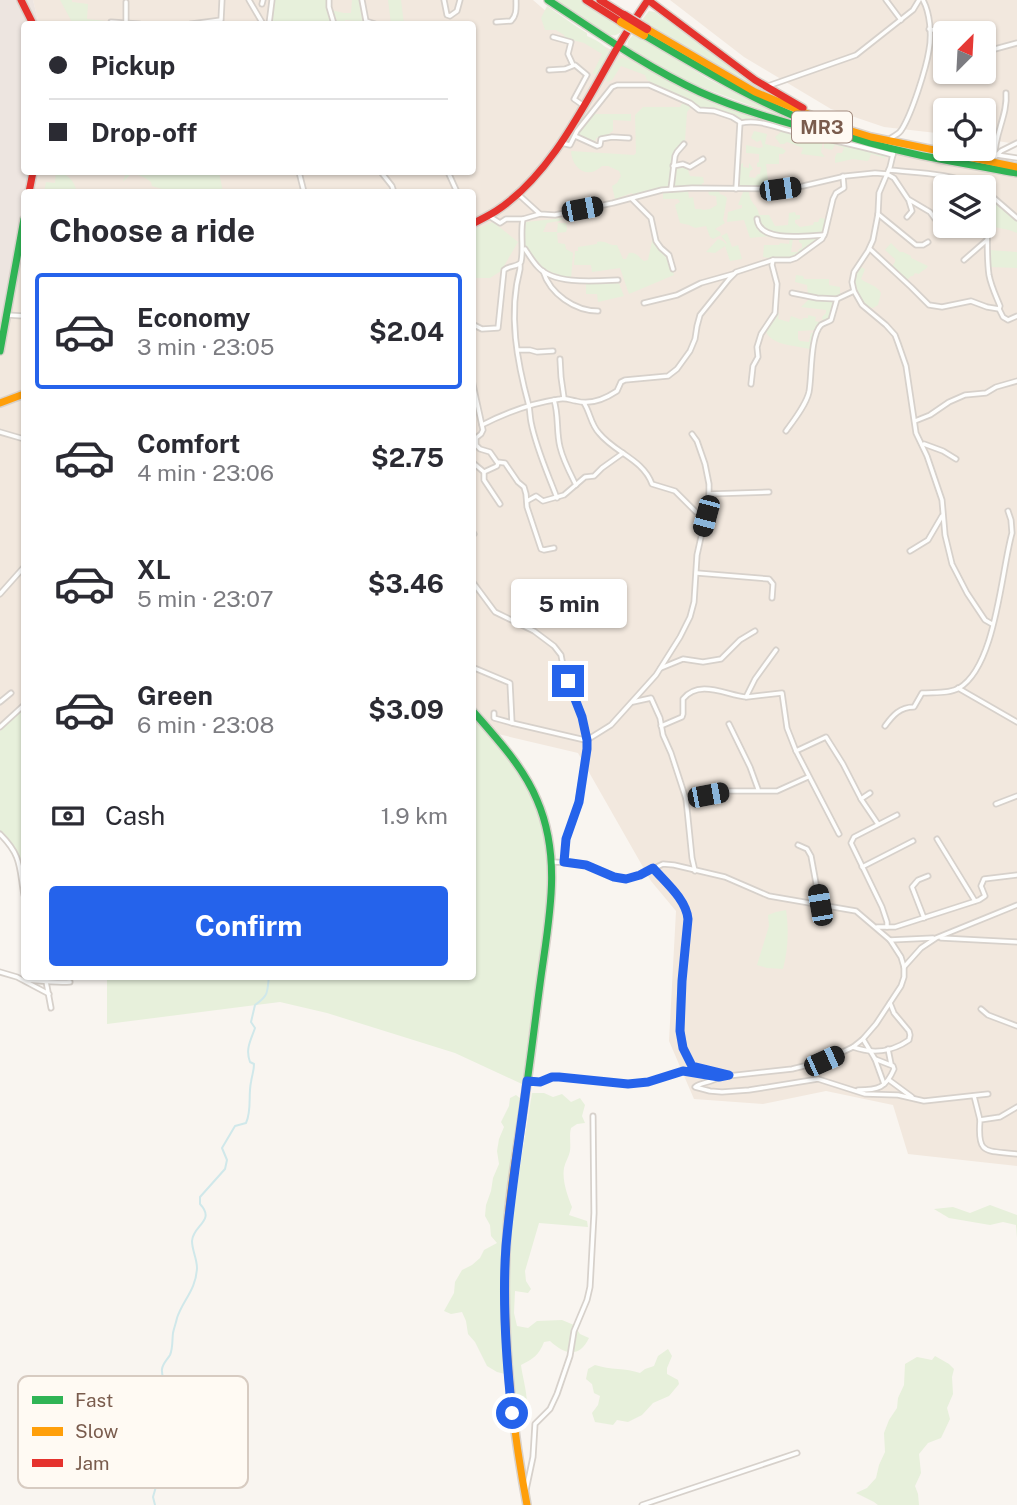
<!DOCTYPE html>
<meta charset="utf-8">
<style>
:root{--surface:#fff;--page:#f2f2f3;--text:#2b2b33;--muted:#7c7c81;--line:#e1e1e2;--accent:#2563eb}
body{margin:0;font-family:"Public Sans",sans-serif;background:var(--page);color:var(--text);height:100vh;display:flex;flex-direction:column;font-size:26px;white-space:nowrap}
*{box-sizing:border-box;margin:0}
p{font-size:23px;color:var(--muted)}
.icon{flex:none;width:38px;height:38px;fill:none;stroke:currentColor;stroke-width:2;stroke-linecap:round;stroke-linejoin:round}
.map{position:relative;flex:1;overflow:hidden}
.details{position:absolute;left:21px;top:189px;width:455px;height:791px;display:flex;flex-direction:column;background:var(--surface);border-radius:7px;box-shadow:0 2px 5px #0004}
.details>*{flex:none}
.guide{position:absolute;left:21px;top:21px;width:455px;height:154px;border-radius:7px;box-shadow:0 2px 5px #0004;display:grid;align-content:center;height:154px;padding:0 28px;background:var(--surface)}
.needle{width:46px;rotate:24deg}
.fabs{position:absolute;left:933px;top:21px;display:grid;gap:14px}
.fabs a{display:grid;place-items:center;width:63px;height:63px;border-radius:7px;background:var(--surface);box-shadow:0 2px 5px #0004;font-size:35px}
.end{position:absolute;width:32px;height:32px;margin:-16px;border:9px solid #2563eb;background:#fff;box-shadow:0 0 0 4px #fff}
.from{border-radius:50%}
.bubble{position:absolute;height:49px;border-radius:7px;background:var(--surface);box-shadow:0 2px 5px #0004;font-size:23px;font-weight:700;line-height:49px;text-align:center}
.car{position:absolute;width:21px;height:42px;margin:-21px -10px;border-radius:9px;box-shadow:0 0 5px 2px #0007;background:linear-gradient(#222 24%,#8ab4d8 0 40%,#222 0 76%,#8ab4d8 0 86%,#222 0)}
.guide b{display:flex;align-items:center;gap:24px;height:66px;font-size:26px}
.guide b+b{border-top:2px solid var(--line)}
.guide i{width:18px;height:18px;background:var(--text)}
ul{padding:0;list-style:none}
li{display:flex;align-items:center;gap:21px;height:116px;margin:0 14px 10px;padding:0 14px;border:4px solid transparent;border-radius:7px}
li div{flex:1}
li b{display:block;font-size:26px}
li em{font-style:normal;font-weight:700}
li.selected{border-color:var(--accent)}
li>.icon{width:63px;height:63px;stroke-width:1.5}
h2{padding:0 28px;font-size:32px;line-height:84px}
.pay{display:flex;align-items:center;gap:18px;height:77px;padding:0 28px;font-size:26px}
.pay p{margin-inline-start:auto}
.button{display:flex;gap:14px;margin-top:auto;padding:14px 28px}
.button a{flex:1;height:80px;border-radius:7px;background:var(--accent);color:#fff;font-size:28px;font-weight:700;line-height:80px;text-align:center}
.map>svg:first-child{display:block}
.residential{fill:#f2e8de;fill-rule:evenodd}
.industrial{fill:#ede5e0}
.green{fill:#e7f0db}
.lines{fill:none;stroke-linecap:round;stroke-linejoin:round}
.stream{stroke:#d0e8ea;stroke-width:2}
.street-casing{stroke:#d7d1cb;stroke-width:7}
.fast-casing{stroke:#d9d2cb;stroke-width:10}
.slow-casing{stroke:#d9d2cb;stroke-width:10}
.jam-casing{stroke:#d9d2cb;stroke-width:10}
.street{stroke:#fefefd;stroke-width:3.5}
.fast{stroke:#30b455;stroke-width:7}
.slow{stroke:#ff9f0a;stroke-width:7}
.jam{stroke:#e5322d;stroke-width:7}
.slow-bridge-casing{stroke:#dad1cc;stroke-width:11;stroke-linecap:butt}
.jam-bridge-casing{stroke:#dad1cc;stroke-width:11;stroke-linecap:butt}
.slow-bridge{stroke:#ff9f0a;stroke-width:8}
.jam-bridge{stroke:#e5322d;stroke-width:8}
.route{stroke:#2563eb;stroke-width:9}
.labels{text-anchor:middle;stroke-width:5;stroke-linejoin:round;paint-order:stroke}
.shield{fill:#fffaf3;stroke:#a28b7f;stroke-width:2}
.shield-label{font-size:19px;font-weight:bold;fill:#7a5c4d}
.key{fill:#fffaf3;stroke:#d7cbc1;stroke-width:2}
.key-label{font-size:19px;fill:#7a5c4d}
</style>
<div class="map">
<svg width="1017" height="1505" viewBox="0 0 1017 1505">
<rect width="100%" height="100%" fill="#f9f5f0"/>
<g class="residential">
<path d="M33,0h500l30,26 73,36 159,66 222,46v992l-109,-12 -15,-49 -67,-14 -63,13 -69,-5 -25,-58 7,-130 -25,-30 -73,-128 -80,-19 -25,-31 -1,-511h-441l4,-20h437v-148h-433zM945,187h39v39h-39z"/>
<path d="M670,0h347v144l-33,-5v-29h-39v24l-61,-7 -53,-18 -87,-52zM945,33h39v39h-39z"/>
<path d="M24,220v482l-24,24v-396z"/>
</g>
<path class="industrial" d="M0,0h33l6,24h-15v148h11l-4,20h-7v28l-24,110z"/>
<g class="green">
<path d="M60,0h12v2l16,2 -1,15 19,2 8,3h-41z"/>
<path d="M274,0h54l4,24h-61z"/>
<path d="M352,0h9l3,15 -2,9h-4l-3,-3 -10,-1v4h-10l-4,-14 13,3h7z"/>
<path d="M388,0h13l3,24h-13z"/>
<path d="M552,0h30l42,27c-4,7 -7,9 -14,8z"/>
<path d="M547,6l30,21 10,6v3c9,4 16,7 22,16l-12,23 -4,-2 9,-19 -18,-11 -19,-5 -1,-3 -8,-5h-11l-4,-12z"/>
<path d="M649,11l6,1 106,76 27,16c-51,-25 -99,-53 -147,-83z"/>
<path d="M633,35l6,1 69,43 79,40 -97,-36 -60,-33 -3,-3 1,-6z"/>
<path d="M619,58h6l68,35 109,39 -44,-11h-17l-5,-3 -35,-8 -54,-30 -2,-5 -24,-9 -9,14 -5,2 -1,-4 10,-17z"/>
<path d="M683,102l6,2 2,3 -4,5 -2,29 -9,10 -6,36 -37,8 -1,-2 -17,6 -3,-13 5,-3 4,-7 -2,-5 -11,-5h-6c-14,14 -30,3 -31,-15l63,4 2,-2 -1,-38 8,-8h37z"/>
<path d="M594,114h37v7l-18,-1v11l-7,5 -10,2v2l-5,2 -14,-6z"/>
<path d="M754,131l13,3 -2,10 17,4 4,3 -3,3h-4v10h-13l2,16 2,1 -3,5 -29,2 1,-23 4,-2v4l6,1v-5l4,6 -3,2 -1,6 6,1 3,-4h2l1,-7h-4v-4l2,-1v-8l-13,-1v-8l13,3 4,-1 -2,-7 -4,2 -6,-4z"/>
<path d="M782,131l32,6 9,4 -2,11 4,5 -24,-3 2,-6 -16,-6 -3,2h-4l-5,-7z"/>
<path d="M816,137l66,17 4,1 -1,3 -14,-4 -2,6 -2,1 -14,-2 -18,4v-6l2,-4h5l2,-5 -9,-3 -3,5 -8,-2v-8z"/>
<path d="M682,165l5,2 3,9 13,1 1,6h-2l1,4h-30l1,-19z"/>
<path d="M56,172c13,2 18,9 21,20h-33l2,-10 9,1z"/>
<path d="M126,172h93l4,20h-41l-1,-2h-4v2h-12v-2l-13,-4 -1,-4c-5,-4 -13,-8 -20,-8l-8,8z"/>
<path d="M688,190l1,8 4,-1 2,12h6l2,1 7,-1 7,-4 -1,-9 -7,-1 -1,-4h11l1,3 5,2 2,2 -4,22 2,3 -10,6 5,3 1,3 -8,4 -3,-2 -4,-11 -11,2 -6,-3 -9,-2 -5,-18 5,-3 -2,-3h-15v-7z"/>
<path d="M743,192h6c1,13 9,12 10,23h10l6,11 13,-1 1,-12 6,-1 1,3h4v4l-5,1v3l5,4 13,-2 1,-3h4l2,-4 7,1 -5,15c-24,2 -48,1 -72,4l-6,-18 -17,2 1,-10 14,-4v-3h-4z"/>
<path d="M988,196l29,23v14l-8,-3 -20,-4z"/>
<path d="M563,218l-4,3 -12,2 -4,9h14l1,-9h8l1,6 -1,3 -9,1 1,10 7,1 1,5 7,4 -2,26 -26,-9 -21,-25 -1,-17 3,-6z"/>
<path d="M493,222l25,20 -17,29 -11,7h-17v-48z"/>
<path d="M727,233l5,14 6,-2 4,14 -12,2 -5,-15 -10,7 -9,-1 12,-13 5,2 4,4 -1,-3 -5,-6z"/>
<path d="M823,236l-2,3c-24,16 -27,23 -58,18l1,-12h15l1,-2 9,1 1,-6h3l-2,14h7l1,-3 3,-1v-4l-3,-2v-4z"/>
<path d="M653,237l3,7 11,11 7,20 -45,19 -9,-26 -28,4 -1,-7h-17l1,-14h3v-4l19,-3v-2c9,-2 11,4 20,3l6,14h3l3,-6c7,-2 10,5 15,8l4,-1z"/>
<path d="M891,243l9,9h3l8,4v2l17,8c-2,4 -6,4 -9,8l-4,-1 -2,3h-2l-5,5 -15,-13 4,-6v-3l-10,-9z"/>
<path d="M990,250l27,2v16l-27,-1z"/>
<path d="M859,266l6,3 -4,10c6,5 16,6 20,14l-3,12 -5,3 -10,-3c-8,-15 -12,-24 -4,-39z"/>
<path d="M796,275l7,1 1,3h25v6l11,2v6l4,1 -11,4 -25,-3 -1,-10 -12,-3z"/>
<path d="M618,281l6,15 -26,6 -1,-8h-11v-11z"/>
<path d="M810,298l17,2h8l-6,18 -12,12 -19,1v8l2,2 9,1 2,-9 5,-1 -3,16 -4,1c-14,-4 -36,-3 -43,-17l11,-20 2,1 -1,6 11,3 2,-6 11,4 1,-2h5v-3l8,2 -1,4 4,1 4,-2 -1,-3 4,-4v-3l-25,-3z"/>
<path d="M24,708v171c-1,-19 -9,-36 -24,-48v-100z"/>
<path d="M473,714c29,36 61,74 72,121 3,16 4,32 4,49l-27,200 -67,-31 -128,-40 -47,-11 -173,22v-47l365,-1z"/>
<path d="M786,910c3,20 2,40 -3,59l-16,-1 -10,-3 12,-39 -1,-11 8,-3z"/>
<path d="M532,1093h12l9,4 9,-3 9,8 9,-4 5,7 -3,11 3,7 -8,1 -6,4c-2,8 0,15 -1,23 -1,6 -5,11 -6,17 -2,12 3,27 8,39l-3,8 18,6 1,6 -49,-4 -14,48 1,10 5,8 -3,4 -13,-2 -1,22 3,13 11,2 9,-7 25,-1 12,5 6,9 9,4c-10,21 -25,16 -39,3l-6,1c-5,13 -11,17 -23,23 2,18 14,48 -3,62 -5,-50 -11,-101 -9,-151 2,-62 13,-122 23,-183z"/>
<path d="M516,1095l5,4 -13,87 -5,51 -2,89 4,48 -8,-2 -10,-6 -12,-24 -7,-8 -2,-13 -4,-9 -11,2 -7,-3 10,-18 1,-11 7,-12 10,-5 8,-7 4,-8 13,-7 -6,-7 -1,-11 -5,-9 1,-11 5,-14 2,-13 6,-14 -2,-13 2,-12 5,-12 -3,-5 8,-16 1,-8z"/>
<path d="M990,1205l27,10v23l-1,-13 -13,-3 -13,3 -41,-7 -15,-9 19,-2 17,6z"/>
<path d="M668,1349l4,7 -5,12v6l11,6 1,4 -10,12 -16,7 -11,12 -14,7 -11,-2 -4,5 -18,-3 -3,-9 6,-8 2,-9 -6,-3 -2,-9 -6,-5 2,-10 7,-4c15,5 31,3 45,8l5,-4 9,-3 4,-10z"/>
<path d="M935,1356l14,8 5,5 -2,8 1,17 -6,14 3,11 -9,19 -13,5 -9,11 2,19 -6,13 3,8 1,11h-41l-4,-3 -18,-9 11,-5 9,-10 3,-13 6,-13 -1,-19 5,-13 8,-12 1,-10 6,-13 1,-21 12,-7 15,3z"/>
</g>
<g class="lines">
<path class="stream" d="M155,1505l-2,-8 6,-21 -4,-15v-27l-4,-10c4,-11 14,-21 14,-34 1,-7 -4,-14 -3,-21 1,-6 5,-9 8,-14 3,-7 2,-14 3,-22 1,-5 3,-10 4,-15 6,-18 19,-28 20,-50 0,-9 -5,-18 -5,-27 1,-16 24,-20 8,-37v-7l25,-28 2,-9 -5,-12 13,-22 11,-3c6,-13 2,-27 5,-41 1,-7 3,-11 3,-18l-4,-2c-5,-13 1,-22 5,-34l-4,-6 4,-17c14,-10 12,-12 14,-29"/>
<defs>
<g id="street">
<path d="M249,0l14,24"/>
<path d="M329,0v7l5,17"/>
<path d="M362,0l4,21 9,3"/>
<path d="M444,0l3,15 3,1 7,-5 3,-11"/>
<path d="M886,0l15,20"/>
<path d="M126,2v21"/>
<path d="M262,4l1,-4"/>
<path d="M111,22l28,2"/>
<path d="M496,22l15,-1c6,-6 5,-13 5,-21"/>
<path d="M191,24l30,-4 1,-20"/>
<path d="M269,24l3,-24"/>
<path d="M929,29l17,4"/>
<path d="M553,37l18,5 -3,12 5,11"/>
<path d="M984,52l33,-9"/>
<path d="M549,70l16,-1 10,-4 12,10 -13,24 10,7"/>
<path d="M768,86l88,-31 57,-45 6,-10"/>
<path d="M741,123c19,-4 36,5 54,9 33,7 66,14 98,23"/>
<path d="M575,136l22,10 3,-1 1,-6 11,-2 17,1"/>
<path d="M890,139c4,-4 9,-4 12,-10 10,-16 24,-60 27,-79 3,-15 1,-37 -6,-50"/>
<path d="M561,143l9,2 7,-14 35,-44 5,-2h32l41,18 9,7 15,1 18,6 8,5 -4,67"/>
<path d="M894,150l-4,17 -11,26 -1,21 -5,26 -5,11 -14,21 -2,10 2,9 8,14 24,20 9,10 3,8 8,23 10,67 11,23 15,44 3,35 7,29 15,29 18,27 7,4"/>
<path d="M997,155l20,3"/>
<path d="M995,156c-1,-21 13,-41 11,-63"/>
<path d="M996,156l5,-5 16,-8"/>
<path d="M673,166l10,-2 7,3 13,-8"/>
<path d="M889,170c31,3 63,3 91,17"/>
<path d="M299,172l5,20"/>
<path d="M381,172l11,14 2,6"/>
<path d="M448,172l9,20"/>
<path d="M671,189l4,-33 2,-4 7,-8"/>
<path d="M987,192l30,26"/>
<path d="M518,194l22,20 15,1 58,-12 49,-13 30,-2 88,1 23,-3 43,-10 29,-3 12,1 7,4 14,21 22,13 5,7"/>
<path d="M632,199l19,19 5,23 5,7 8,7 4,14"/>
<path d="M878,214l38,31h7l5,-3"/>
<path d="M489,216l11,7 6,-4h17"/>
<path d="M907,217l5,-6 -3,-10"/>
<path d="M757,219c2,24 49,17 67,16"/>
<path d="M525,249c4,6 8,13 13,18 16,18 58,14 80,13"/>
<path d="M870,249l41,38 18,18 13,2 29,-6 16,6 12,2 1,-3c-4,-10 -9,-20 -11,-31 -4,-28 1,-56 -4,-84"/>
<path d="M964,260l23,-20"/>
<path d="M520,265v4c-12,45 -3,93 9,137 1,6 1,11 2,16 5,26 17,52 26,76"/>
<path d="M543,271c7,23 32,40 55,40"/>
<path d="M792,293l25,5 20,1"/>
<path d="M644,303l33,-8 24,-12 32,-9"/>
<path d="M999,309l4,8 5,3 9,-4"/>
<path d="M7,315l17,1"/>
<path d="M472,324l10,5 16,-1 6,-58c6,-5 14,-3 17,-8 3,-14 -1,-28 2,-43l17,-5"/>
<path d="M518,350h12l7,2 16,-1"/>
<path d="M560,359l1,18 3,21"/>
<path d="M472,380l11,50 -2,4 -5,4v7l4,4 10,3 7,10 8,1 13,19 6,5 2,7 1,13 14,42 3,1 10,-2"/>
<path d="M751,384l2,-18 5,-9 -1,-10 4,-13 14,-21 2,-29 -5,-19 1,-5"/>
<path d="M554,400c5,16 2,31 6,47 3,13 10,26 16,38"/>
<path d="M584,403c6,9 7,22 15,30 16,20 44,26 53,51l23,7 21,21 10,5"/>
<path d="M915,421l15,-6 19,-13 16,-7 21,-2 10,-6 21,-6"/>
<path d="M482,425c25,-13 50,-22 78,-26 6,-1 10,1 16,2 14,4 29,-2 41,-10l4,-9 4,-2 43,-4 9,-7 13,-18 5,-12 2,-13 3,-11 29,-36 7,-7 37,-12h17l6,-2 26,-19 3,-6 8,-34 3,-6 8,-5 -1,-12"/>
<path d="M786,431c8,-11 20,-26 23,-39 3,-16 1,-56 12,-67 3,-2 7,-3 10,-5l6,-21 17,-8"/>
<path d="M0,432l24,7"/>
<path d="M924,444l19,7 13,8"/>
<path d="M472,462l12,10v8l16,24"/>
<path d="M484,472l13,-6 1,-3"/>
<path d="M709,494l60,-2"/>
<path d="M527,501l9,-5 7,5 21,-6 21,-18 9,-1 8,-8 21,-15"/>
<path d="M472,531l2,3"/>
<path d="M910,551l18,-11 14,-24"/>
<path d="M697,573l72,6 4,5 -1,14"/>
<path d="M472,581l23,31 39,19 20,15 7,9 3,16 18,46 5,23v9l-10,60 -11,30 -2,23"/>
<path d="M0,594l24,-27"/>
<path d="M472,667l38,16 2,40 -18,-5v-5"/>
<path d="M661,668l22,-9 20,3 18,-3 19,-19 15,-9"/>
<path d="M958,688l59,34"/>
<path d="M747,697l35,-4 5,35 9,23"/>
<path d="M0,702l11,-9"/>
<path d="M633,702l18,-4 9,20 3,17 8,18 15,46 6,59 3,13"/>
<path d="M512,723l73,17"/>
<path d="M729,724l21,43 8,22"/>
<path d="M661,726l21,-9 1,-3v-15c16,-20 43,-4 63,-2l9,-18 21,-29"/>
<path d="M885,726c8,-11 15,-19 29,-19l8,-14c12,-1 27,1 37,-5 37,-22 42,-116 53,-155l-1,-13 -3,-9"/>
<path d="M0,727l24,-22"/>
<path d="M587,740l24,-15 45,-50 24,-38 10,-20 4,-15 3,-47 12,-54v-17l-4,-20 -8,-23 -5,-7"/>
<path d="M870,793l-9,6 17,25"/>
<path d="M686,799l43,-8h48l31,-14"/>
<path d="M996,804l21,-8"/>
<path d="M0,834c22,22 19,33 24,61"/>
<path d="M839,834l-43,-83 30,-14 17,27 18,35"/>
<path d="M937,839l38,62"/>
<path d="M798,845l9,4 4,7 9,49"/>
<path d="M862,867l51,-26"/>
<path d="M653,868c11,13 28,27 33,43 3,8 0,18 0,27 -3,37 -15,97 6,128l32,8"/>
<path d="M924,918l-12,-31 6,-7 10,-4"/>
<path d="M877,927h18l84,-27 6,-4 -4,-10 3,-7 33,-4"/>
<path d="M887,927v-5l-5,-15 -31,-64 3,-6 43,-22"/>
<path d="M941,938l76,4"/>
<path d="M890,940l43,-2"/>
<path d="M904,967l17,-19 15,-10 81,-33"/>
<path d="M0,972l17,5 32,17"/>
<path d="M45,976l6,32"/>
<path d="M25,980c15,1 30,3 45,2"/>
<path d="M981,1009l7,6 29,11"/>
<path d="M863,1039l12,20 9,25"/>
<path d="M853,1047c19,7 39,5 56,-7l1,-5 -1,-4 -15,-18 -4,-10"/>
<path d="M888,1049l3,15"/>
<path d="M719,1077c-8,6 -18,5 -24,10l15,4 12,1 27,-2 69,-11 47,15 33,1 26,6 64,-7"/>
<path d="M889,1080l23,17"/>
<path d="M527,1081l13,1 12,-5h7l69,7 20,-2 35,-11 36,6 73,-8 32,-8 29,-14 10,-8 13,-15 25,-38 3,-9v-10l-3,-10 -11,-17 -34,-29 -87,-15 -44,-19 -51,-12 -11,-1 -23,11 -14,4 -12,-2 -27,-12 -13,-2 -21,-1"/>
<path d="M858,1090c20,0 28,-2 36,-21l-1,-3 -18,-7"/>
<path d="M974,1096l6,24"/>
<path d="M1017,1107l-17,10 -20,3c-3,36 6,30 37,34"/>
<path d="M526,1490l7,-33 2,-33 15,-15 7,-15 13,-38 4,-25 13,-31 3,-13 4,-74 -1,-97"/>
<path d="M642,1505l155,-52"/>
</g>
<g id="fast">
<path d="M548,0c49,32 98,67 152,92 40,18 84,30 127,42"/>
<path d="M644,35c60,35 120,72 185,95 61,22 125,32 188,43"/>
<path d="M0,351l24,-132"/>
<path d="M472,710c24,28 51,56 65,90 26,60 11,123 3,184 -6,45 -11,89 -18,133"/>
</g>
<g id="slow">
<path d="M647,29l108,63 87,36 29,9 146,30"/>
<path d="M0,403l24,-9"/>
<path d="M522,1117c-6,38 -13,77 -15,116 -6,92 3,182 20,272"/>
</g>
<g id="jam">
<path d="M21,0l12,24"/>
<path d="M586,0l35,22"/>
<path d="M600,0l24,15"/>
<path d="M648,0l107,80 48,28"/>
<path d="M29,192l4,-20"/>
<path d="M472,224c8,-4 16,-8 24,-13 55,-36 88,-106 120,-161 10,-17 21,-34 32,-50"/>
</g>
</defs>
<use href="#street" class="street-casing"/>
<use href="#fast" class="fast-casing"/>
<use href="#slow" class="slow-casing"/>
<use href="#jam" class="jam-casing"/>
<use href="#street" class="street"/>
<use href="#fast" class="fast"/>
<use href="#slow" class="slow"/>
<use href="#jam" class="jam"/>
<defs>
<path id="slow-bridge" d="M621,22l23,13"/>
<path id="jam-bridge" d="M624,15l23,14"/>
</defs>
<use href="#slow-bridge" class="slow-bridge-casing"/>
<use href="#jam-bridge" class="jam-bridge-casing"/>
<use href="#slow-bridge" class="slow-bridge"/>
<use href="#jam-bridge" class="jam-bridge"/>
</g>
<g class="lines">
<path class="route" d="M512,1413c-6,-55 -10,-112 -6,-167 5,-55 14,-110 21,-165l13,1 12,-5h7l69,7 20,-2 35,-11 36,6 10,-2 -37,-9 -9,-18 -3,-17 2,-50 6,-62c-2,-20 -23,-37 -35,-51l-13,7 -14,4 -12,-2 -28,-12 -22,-3 2,-23 13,-37 8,-53v-9l-5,-23 -14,-36"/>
</g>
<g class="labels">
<rect class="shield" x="792" y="111.5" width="60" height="31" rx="5"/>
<g class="shield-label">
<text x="822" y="134">MR3</text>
</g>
</g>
<rect x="18" y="1376" width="230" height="112" rx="10" class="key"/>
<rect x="32" y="1396" width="31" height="8" fill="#30b455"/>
<rect x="32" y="1427" width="31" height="9" fill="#ff9f0a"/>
<rect x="32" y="1459" width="31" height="8" fill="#e5322d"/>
<g class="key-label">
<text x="75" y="1407">Fast</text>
<text x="75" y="1438">Slow</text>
<text x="75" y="1470">Jam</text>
</g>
</svg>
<div class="fabs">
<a><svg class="needle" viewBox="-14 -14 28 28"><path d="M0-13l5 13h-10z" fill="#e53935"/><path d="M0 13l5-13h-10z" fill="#7c7c81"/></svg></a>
<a><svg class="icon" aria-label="locate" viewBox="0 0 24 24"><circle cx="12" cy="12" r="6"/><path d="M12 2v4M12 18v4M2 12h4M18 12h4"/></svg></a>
<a><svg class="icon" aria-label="layers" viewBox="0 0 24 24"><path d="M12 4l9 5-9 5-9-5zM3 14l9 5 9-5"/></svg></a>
</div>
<i class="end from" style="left:512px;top:1413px"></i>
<i class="end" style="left:568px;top:681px"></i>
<div class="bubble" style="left:511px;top:579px;width:116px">5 min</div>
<i class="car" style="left:780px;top:189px;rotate:82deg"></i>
<i class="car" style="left:582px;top:209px;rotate:79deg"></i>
<i class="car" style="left:706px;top:516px;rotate:195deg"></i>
<i class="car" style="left:708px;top:795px;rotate:79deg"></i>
<i class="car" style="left:820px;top:905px;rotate:350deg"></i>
<i class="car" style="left:824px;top:1061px;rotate:66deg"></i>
<div class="guide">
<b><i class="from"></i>Pickup</b>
<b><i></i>Drop-off</b>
</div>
<section class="details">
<h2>Choose a ride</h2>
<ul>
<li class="selected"><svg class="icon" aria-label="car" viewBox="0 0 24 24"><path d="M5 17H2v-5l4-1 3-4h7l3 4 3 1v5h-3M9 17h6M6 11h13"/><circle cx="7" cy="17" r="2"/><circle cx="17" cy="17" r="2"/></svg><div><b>Economy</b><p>3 min · 23:05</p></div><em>$2.04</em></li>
<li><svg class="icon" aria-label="car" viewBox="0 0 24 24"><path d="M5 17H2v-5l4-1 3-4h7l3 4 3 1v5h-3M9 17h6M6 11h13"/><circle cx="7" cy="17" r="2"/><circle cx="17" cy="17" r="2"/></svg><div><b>Comfort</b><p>4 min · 23:06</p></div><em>$2.75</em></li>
<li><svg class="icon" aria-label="car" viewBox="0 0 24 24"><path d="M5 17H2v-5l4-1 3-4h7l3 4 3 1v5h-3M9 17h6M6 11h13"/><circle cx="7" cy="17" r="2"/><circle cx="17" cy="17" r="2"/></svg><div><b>XL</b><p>5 min · 23:07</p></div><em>$3.46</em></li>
<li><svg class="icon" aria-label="car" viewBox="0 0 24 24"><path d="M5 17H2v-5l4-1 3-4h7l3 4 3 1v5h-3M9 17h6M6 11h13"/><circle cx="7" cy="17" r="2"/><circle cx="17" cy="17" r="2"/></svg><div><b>Green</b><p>6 min · 23:08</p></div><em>$3.09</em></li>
</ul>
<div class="pay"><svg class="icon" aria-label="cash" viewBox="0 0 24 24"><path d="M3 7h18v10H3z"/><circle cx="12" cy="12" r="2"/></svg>Cash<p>1.9 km</p></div>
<div class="button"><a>Confirm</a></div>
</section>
</div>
